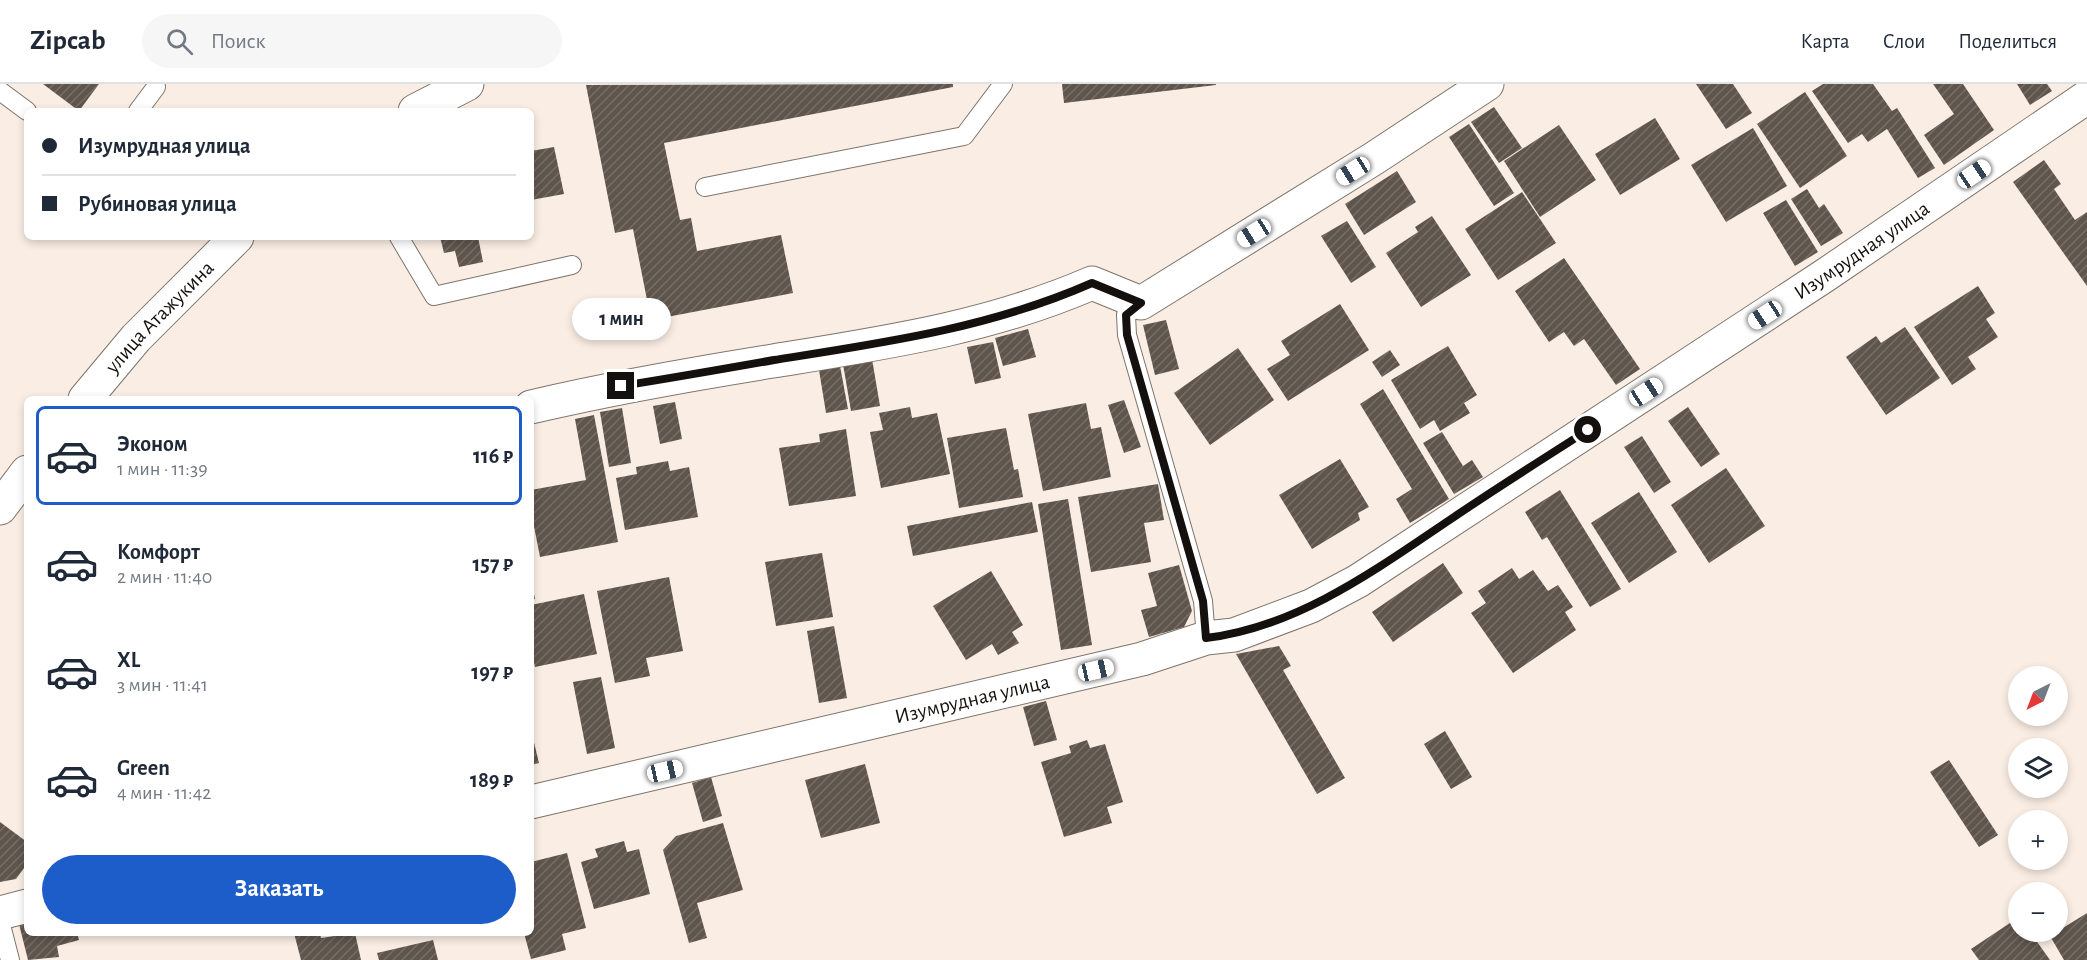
<!DOCTYPE html>
<html lang="ru">
<meta charset="utf-8">
<style>
:root{--surface:#fff;--page:#f6f6f7;--text:#1f2937;--muted:#747a83;--line:#e0e1e3;--accent:#1d5dc9}
body{margin:0;font-family:"Alegreya Sans",sans-serif;background:var(--page);color:var(--text);height:100vh;display:flex;flex-direction:column;font-size:22px;white-space:nowrap}
*{box-sizing:border-box;margin:0}
p{font-size:20px;color:var(--muted)}
.icon{flex:none;width:33px;height:33px;fill:none;stroke:currentColor;stroke-width:2;stroke-linecap:round;stroke-linejoin:round}
.map{position:relative;flex:1;overflow:hidden}
.panel{position:absolute;left:24px;top:312px;width:510px;height:540px;display:flex;flex-direction:column;background:var(--surface);border-radius:9px;box-shadow:0 3px 9px #0003}
.panel>*{flex:none}
.hud{position:absolute;left:24px;top:24px;width:510px;height:132px;border-radius:9px;box-shadow:0 3px 9px #0003;display:grid;align-content:center;height:132px;padding:0 18px;background:var(--surface)}
.needle{width:39px;rotate:222deg}
.buttons{position:absolute;left:2008px;top:582px;display:grid;gap:12px}
.buttons a{display:grid;place-items:center;width:60px;height:60px;border-radius:50%;background:var(--surface);box-shadow:0 3px 9px #0003;font-size:30px}
.end{position:absolute;width:27px;height:27px;margin:-14px;border:8px solid #14100d;background:#fff;box-shadow:0 0 0 3px #fff}
.from{border-radius:50%}
.bubble{position:absolute;height:42px;border-radius:21px;background:var(--surface);box-shadow:0 3px 9px #0003;font-size:20px;font-weight:600;line-height:42px;text-align:center}
.car{position:absolute;width:18px;height:36px;margin:-18px -9px;border-radius:8px;box-shadow:0 0 4px 2px #0007;background:linear-gradient(#fff 24%,#345 0 40%,#fff 0 76%,#345 0 86%,#fff 0)}
.hud b{display:flex;align-items:center;gap:21px;height:57px;font-size:22px}
.hud b+b{border-top:2px solid var(--line)}
.hud i{width:15px;height:15px;background:var(--text)}
ul{padding:10px 0 0;list-style:none}
li{display:flex;align-items:center;gap:18px;height:99px;margin:0 12px 9px;padding:0 6px;border:3px solid transparent;border-radius:9px}
li div{flex:1}
li b{display:block;font-size:22px}
li em{font-style:normal;font-weight:600}
li.selected{border-color:var(--accent)}
li>.icon{width:54px;height:54px;stroke-width:1.5}
.primary-button{display:flex;gap:12px;margin-top:auto;padding:12px 18px}
.primary-button a{flex:1;height:69px;border-radius:36px;background:var(--accent);color:#fff;font-size:24px;font-weight:600;line-height:69px;text-align:center}
header{display:flex;align-items:center;gap:36px;box-sizing:border-box;height:84px;padding:0 30px;background:var(--surface);border-bottom:2px solid var(--line)}
header strong{font-size:28px}
nav{display:flex;gap:33px;margin-inline-start:auto;font-size:21px}
.search{width:420px;height:54px;background:var(--page);display:flex;align-items:center;gap:15px;box-sizing:border-box;padding:0 21px;border-radius:33px;color:var(--muted);font-size:22px}
.map>svg:first-child{display:block}
.building{fill:url(#building-hatch)}
.lines{fill:none;stroke-linecap:round;stroke-linejoin:round}
.lane-casing{stroke:#7e746b;stroke-width:20}
.street-casing{stroke:#7e746b;stroke-width:35}
.lane{stroke:#fff;stroke-width:18}
.street{stroke:#fff;stroke-width:33}
.route{stroke:#14100d;stroke-width:8}
.labels{text-anchor:middle;stroke-width:6;stroke-linejoin:round;paint-order:stroke}
.street-label{font-size:21px;fill:#14100d;stroke:#fdfdfd}
</style>
<header>
<strong>Zipcab</strong>
<div class="search"><svg class="icon" aria-label="search" viewBox="0 0 24 24"><circle cx="10" cy="10" r="6"/><path d="M15 15l6 6"/></svg>Поиск</div>
<nav><a>Карта</a><a>Слои</a><a>Поделиться</a></nav>
</header>
<div class="map">
<svg width="2087" height="876" viewBox="0 0 2087 876">
<defs>
<pattern id="building-hatch" width="6" height="6" patternUnits="userSpaceOnUse" patternTransform="scale(1.5)"><rect width="6" height="6" fill="#5f554d"/><path d="M-1 1l2-2M0 6l6-6M5 7l2-2" fill="none" stroke="#756e67"/></pattern>
</defs>
<rect width="100%" height="100%" fill="#faeee4"/>
<g class="building">
<path d="M43,0h56l-20,27z"/>
<path d="M953,0v3l-289,56 16,77 11,-2 6,33 84,-16 12,58 -142,27 -18,-91 -18,4 -29,-148z"/>
<path d="M1062,0h154v1l-152,18z"/>
<path d="M1696,0h37l19,29 -26,16z"/>
<path d="M1823,0h50l19,27 5,-3 38,60 -17,10 -31,-49 -19,13 -6,-8 -14,9 -36,-52z"/>
<path d="M1933,0h30l31,46 -50,35 -20,-30 30,-21z"/>
<path d="M2017,0h30l5,7 -22,14z"/>
<path d="M1805,8l42,64 -47,32 -43,-64z"/>
<path d="M1494,23l28,41 -23,15 -28,-41z"/>
<path d="M1655,34l25,41 -60,36 -25,-41z"/>
<path d="M1469,40l45,69 -20,13 -45,-69z"/>
<path d="M1559,41l37,55 -56,37 -36,-56z"/>
<path d="M1753,44l34,58 -61,36 -35,-57z"/>
<path d="M554,63l10,47 -33,6v-49z"/>
<path d="M2044,76l17,24 -7,5 21,31 12,-8v74l-74,-104z"/>
<path d="M1397,87l19,31 -52,33 -19,-31z"/>
<path d="M1807,105l12,19 5,-4 19,29 -22,13 -30,-47z"/>
<path d="M1522,108l34,51 -58,37 -33,-51z"/>
<path d="M1786,116l32,52 -23,14 -32,-53z"/>
<path d="M1432,132l39,59 -50,32 -35,-54 32,-21 -3,-5z"/>
<path d="M1347,137l29,46 -25,16 -30,-47z"/>
<path d="M440,153h38l5,25 -24,5 -4,-16 -11,2z"/>
<path d="M1564,174l76,111 -24,16 -32,-46 -10,7 -10,-14 -15,10 -34,-51z"/>
<path d="M1978,202l17,27 -9,6 12,18 -30,20 8,12 -24,16 -38,-58z"/>
<path d="M1340,220l29,46 -81,51 -21,-32 23,-14 -9,-14z"/>
<path d="M1166,236l13,49 -24,6 -12,-50z"/>
<path d="M1905,243l35,51 -54,37 -40,-58 30,-21 5,7z"/>
<path d="M1028,245l8,28 -33,9 -8,-28z"/>
<path d="M993,258l8,36 -26,6 -8,-37z"/>
<path d="M1448,262l29,49 -13,8 6,10 -30,18 -6,-11 -14,9 -29,-49z"/>
<path d="M1238,264l36,52 -64,45 -36,-52z"/>
<path d="M1390,266l10,15 -18,12 -10,-15z"/>
<path d="M872,275l8,47 -29,5 -8,-47z"/>
<path d="M840,282l8,43 -22,4 -7,-43z"/>
<path d="M1383,305l66,110 -39,24 -14,-24 16,-10 -52,-85z"/>
<path d="M1124,316l17,47 -17,6 -16,-48z"/>
<path d="M675,318l7,37 -22,5 -7,-38z"/>
<path d="M1086,319l5,26 10,-2 10,50 -68,14 -15,-77z"/>
<path d="M910,323l2,11 25,-5 13,61 -69,14 -11,-56 13,-2 -4,-17z"/>
<path d="M1688,323l32,47 -19,13 -33,-46z"/>
<path d="M622,324l9,55 -22,4 -9,-55z"/>
<path d="M594,331l24,127 -78,15 -9,-46v-21l55,-10 -11,-61z"/>
<path d="M1006,344l8,42 4,-1 5,28 -64,11 -12,-70z"/>
<path d="M846,345l10,67 -67,10 -10,-58 41,-6 -1,-8z"/>
<path d="M1442,348l21,34 9,-6 11,17 -29,17 -31,-51z"/>
<path d="M1642,352l29,46 -17,11 -30,-46z"/>
<path d="M1340,375l29,48 -11,6 2,7 -48,29 -33,-54z"/>
<path d="M668,377l2,10 19,-4 9,50 -73,13 -9,-52 21,-4 -1,-7z"/>
<path d="M1726,384l39,58 -56,37 -38,-58z"/>
<path d="M1158,400l6,36 -20,3 7,39 -60,10 -13,-75z"/>
<path d="M1560,406l61,99 -31,18 -43,-70 -5,3 -17,-28z"/>
<path d="M1639,408l38,60 -48,31 -38,-60z"/>
<path d="M1068,415l24,146 -31,5 -23,-146z"/>
<path d="M1032,418l6,30 -125,24 -6,-30z"/>
<path d="M822,469l11,64 -57,9 -11,-64z"/>
<path d="M1443,479l20,30 -70,49 -21,-30z"/>
<path d="M1179,481l13,46 -8,16 -35,10 -8,-27 16,-4 -9,-33z"/>
<path d="M1512,484l7,11 14,-9 15,21 10,-6 15,22 -8,5 11,18 -63,43 -42,-60 15,-10 -8,-12z"/>
<path d="M991,487l32,54 -11,7 7,11 -21,12 -6,-11 -26,16 -33,-54z"/>
<path d="M669,493l14,74 -37,7 4,18 -35,7 -18,-92z"/>
<path d="M531,496l4,19 -4,1z"/>
<path d="M584,510l13,60 -62,13 -4,-18v-44z"/>
<path d="M834,542l13,72 -28,5 -12,-72z"/>
<path d="M1279,562l12,20 -8,4 62,108 -28,16 -81,-140z"/>
<path d="M601,593l14,71 -28,6 -14,-72z"/>
<path d="M1046,617l11,39 -23,6 -11,-39z"/>
<path d="M531,646l8,33 -8,2z"/>
<path d="M1445,647l27,46 -21,12 -27,-45z"/>
<path d="M1087,656l3,8 15,-4 18,58 -16,5 5,16 -48,14 -23,-75 30,-9 -2,-7z"/>
<path d="M1949,676l49,75 -19,12 -49,-75z"/>
<path d="M865,680l15,59 -59,15 -16,-58z"/>
<path d="M711,693l11,39 -19,6 -11,-39z"/>
<path d="M0,738l27,20v22l-11,15 -16,3z"/>
<path d="M723,739l20,67 -46,13 10,35 -18,5 -26,-93 13,-14z"/>
<path d="M624,757l3,11 12,-3 11,45 -56,15 -13,-47 17,-5 -3,-8z"/>
<path d="M567,769l19,75 -24,6 4,16 -35,9 -7,-26h7v-71z"/>
<path d="M2087,829v47h-23l-14,-24z"/>
<path d="M2019,833v15h11l20,28h-71l-8,-11z"/>
<path d="M27,838v11h50l2,7 -22,6 2,11 -31,3 -9,-36z"/>
<path d="M294,849h26l1,5 34,-5 6,27h-60z"/>
<path d="M433,856l5,20h-59l-2,-7z"/>
</g>
<g class="lines">
<defs>
<g id="lane">
<path d="M0,7l27,20"/>
<path d="M138,27l18,-24"/>
<path d="M705,103l259,-51 39,-52"/>
<path d="M399,153l35,59 138,-31"/>
<path d="M1141,219l-15,12 1,20 76,266 3,37"/>
<path d="M0,837l10,39"/>
</g>
<g id="street">
<path d="M415,27l52,-27"/>
<path id="s1" d="M85,315l51,-61 101,-101"/>
<path d="M531,323c80,-19 161,-33 242,-46 111,-18 215,-33 319,-78l49,20 232,-144 114,-75"/>
<path d="M0,424l27,-36"/>
<path id="s2" d="M531,718l611,-143 64,-21 28,-3 77,-29 47,-25 466,-305 263,-179"/>
<path d="M0,829l27,-7"/>
</g>
</defs>
<use href="#lane" class="lane-casing"/>
<use href="#street" class="street-casing"/>
<use href="#lane" class="lane"/>
<use href="#street" class="street"/>
</g>
<g class="lines">
<path class="route" d="M621,302c51,-8 102,-17 153,-26 109,-17 216,-32 318,-77l49,20 -15,12 1,20 76,266 3,37c93,-11 172,-70 248,-121 44,-30 89,-58 134,-87"/>
</g>
<g class="labels">
<g class="street-label">
<text dy="7" stroke="none"><textPath href="#s2" startOffset="1461">Изумрудная улица</textPath></text>
<text dy="7" stroke="none"><textPath href="#s1" startOffset="111">улица Атажукина</textPath></text>
<text dy="7" stroke="none"><textPath href="#s2" startOffset="453">Изумрудная улица</textPath></text>
</g>
</g>
</svg>
<div class="buttons">
<a><svg class="needle" viewBox="-14 -14 28 28"><path d="M0-13l5 13h-10z" fill="#e53935"/><path d="M0 13l5-13h-10z" fill="#747a83"/></svg></a>
<a><svg class="icon" aria-label="layers" viewBox="0 0 24 24"><path d="M12 4l9 5-9 5-9-5zM3 14l9 5 9-5"/></svg></a>
<a>+</a>
<a>−</a>
</div>
<i class="end from" style="left:1588px;top:346px"></i>
<i class="end" style="left:621px;top:302px"></i>
<div class="bubble" style="left:572px;top:214px;width:99px">1 мин</div>
<i class="car" style="left:1353px;top:87px;rotate:238deg"></i>
<i class="car" style="left:1974px;top:90px;rotate:56deg"></i>
<i class="car" style="left:1254px;top:149px;rotate:238deg"></i>
<i class="car" style="left:1765px;top:231px;rotate:237deg"></i>
<i class="car" style="left:1646px;top:308px;rotate:57deg"></i>
<i class="car" style="left:1096px;top:586px;rotate:77deg"></i>
<i class="car" style="left:665px;top:687px;rotate:77deg"></i>
<div class="hud">
<b><i class="from"></i>Изумрудная улица</b>
<b><i></i>Рубиновая улица</b>
</div>
<section class="panel">
<ul>
<li class="selected"><svg class="icon" aria-label="car" viewBox="0 0 24 24"><path d="M5 17H2v-5l4-1 3-4h7l3 4 3 1v5h-3M9 17h6M6 11h13"/><circle cx="7" cy="17" r="2"/><circle cx="17" cy="17" r="2"/></svg><div><b>Эконом</b><p>1 мин · 11:39</p></div><em>116 ₽</em></li>
<li><svg class="icon" aria-label="car" viewBox="0 0 24 24"><path d="M5 17H2v-5l4-1 3-4h7l3 4 3 1v5h-3M9 17h6M6 11h13"/><circle cx="7" cy="17" r="2"/><circle cx="17" cy="17" r="2"/></svg><div><b>Комфорт</b><p>2 мин · 11:40</p></div><em>157 ₽</em></li>
<li><svg class="icon" aria-label="car" viewBox="0 0 24 24"><path d="M5 17H2v-5l4-1 3-4h7l3 4 3 1v5h-3M9 17h6M6 11h13"/><circle cx="7" cy="17" r="2"/><circle cx="17" cy="17" r="2"/></svg><div><b>XL</b><p>3 мин · 11:41</p></div><em>197 ₽</em></li>
<li><svg class="icon" aria-label="car" viewBox="0 0 24 24"><path d="M5 17H2v-5l4-1 3-4h7l3 4 3 1v5h-3M9 17h6M6 11h13"/><circle cx="7" cy="17" r="2"/><circle cx="17" cy="17" r="2"/></svg><div><b>Green</b><p>4 мин · 11:42</p></div><em>189 ₽</em></li>
</ul>
<div class="primary-button"><a>Заказать</a></div>
</section>
</div>
